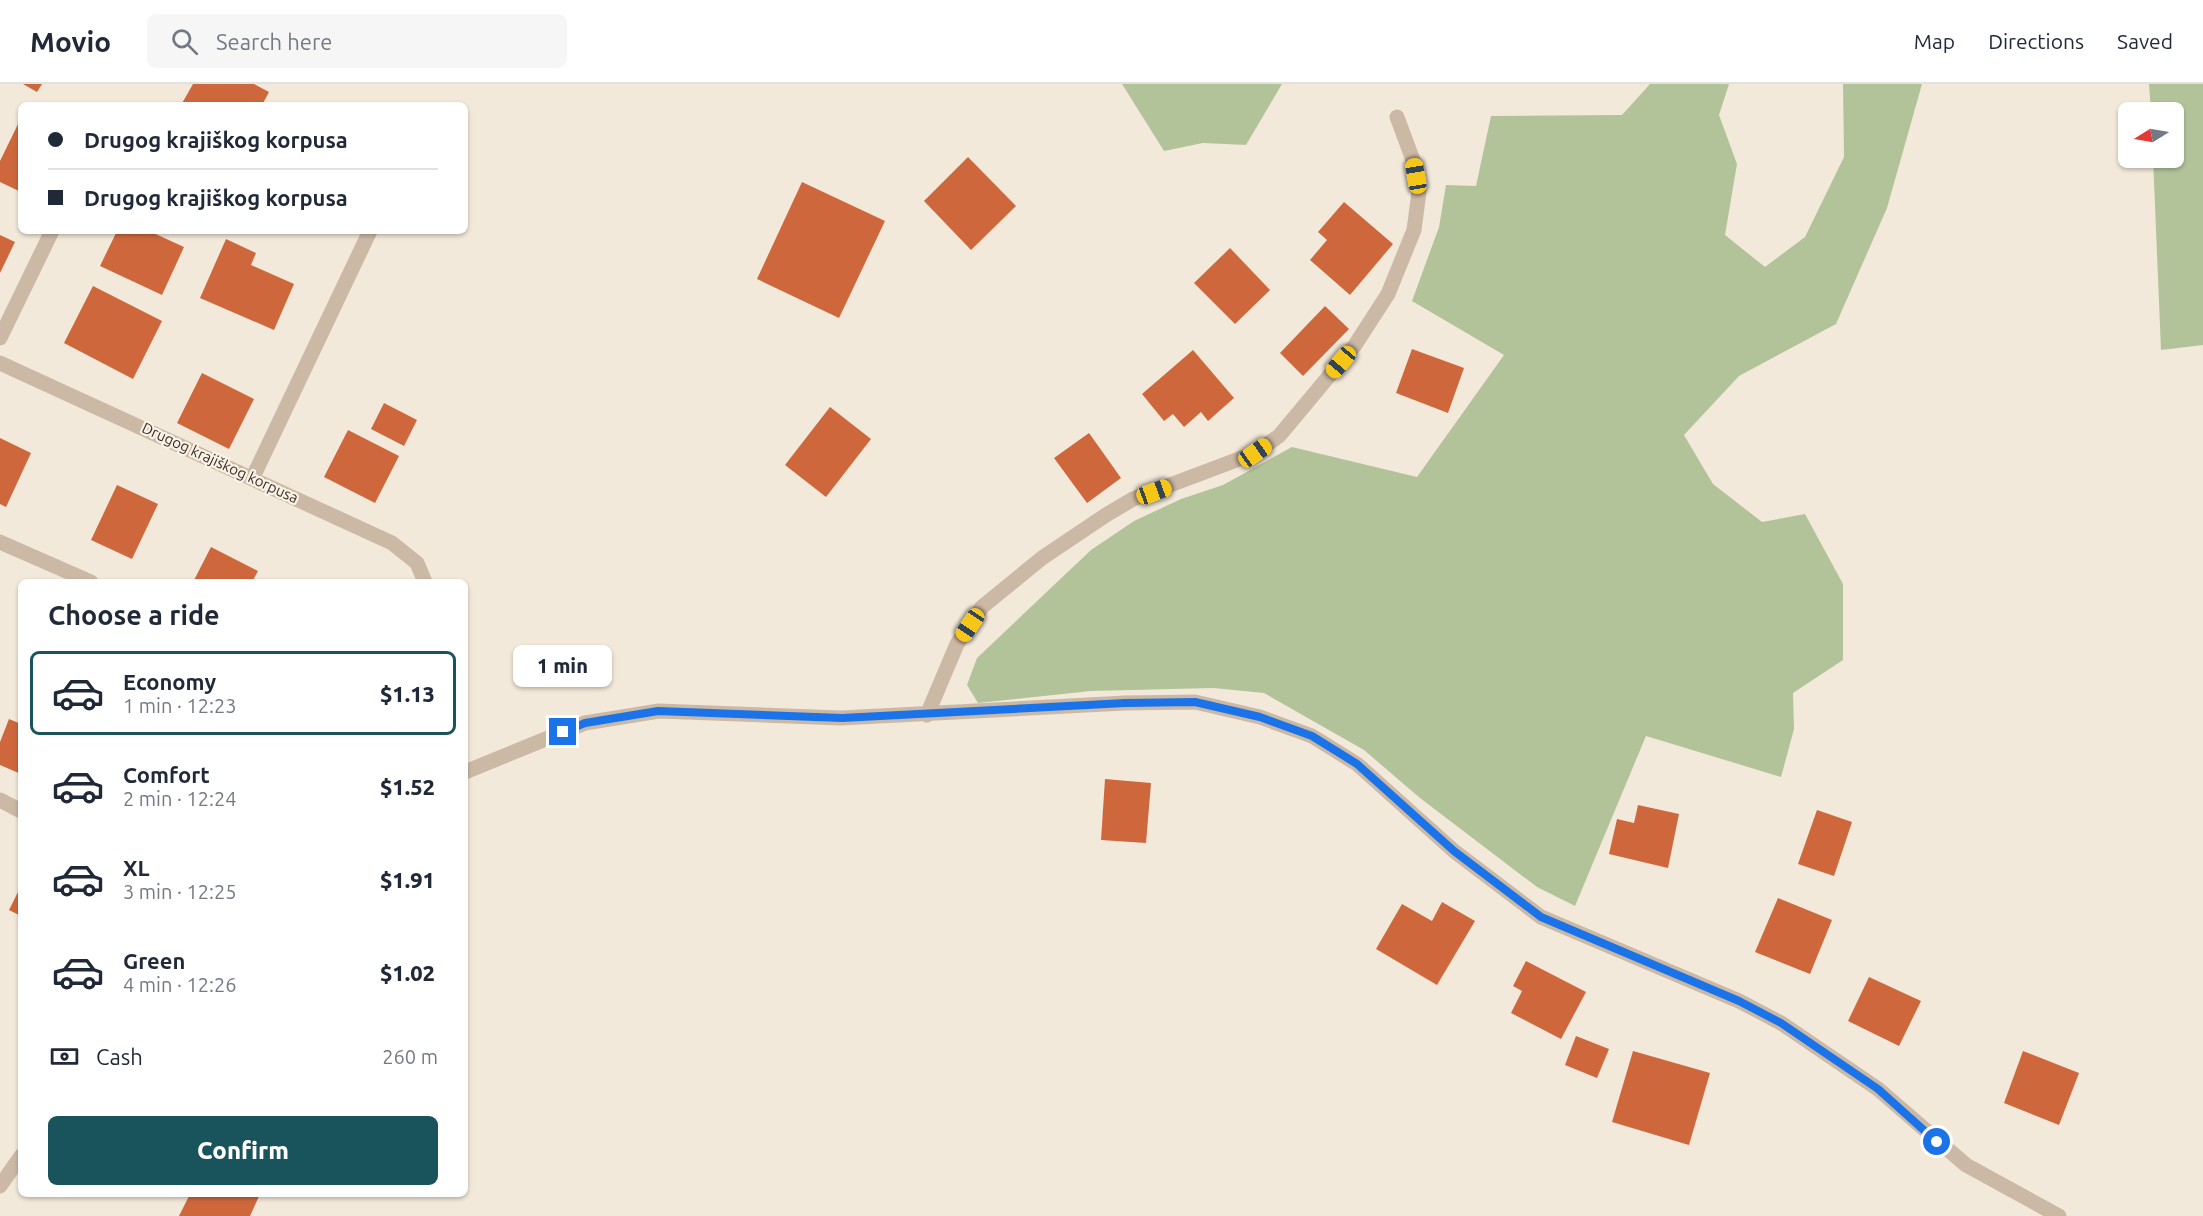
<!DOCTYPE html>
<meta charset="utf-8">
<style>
:root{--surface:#fff;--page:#f6f6f7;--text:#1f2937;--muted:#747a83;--line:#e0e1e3;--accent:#19545c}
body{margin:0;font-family:Ubuntu,sans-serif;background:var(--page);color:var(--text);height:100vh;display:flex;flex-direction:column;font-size:22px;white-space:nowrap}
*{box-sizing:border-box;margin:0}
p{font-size:20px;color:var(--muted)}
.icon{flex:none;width:33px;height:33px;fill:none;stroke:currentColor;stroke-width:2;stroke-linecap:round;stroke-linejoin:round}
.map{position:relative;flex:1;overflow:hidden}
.drawer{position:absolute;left:18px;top:495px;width:450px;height:618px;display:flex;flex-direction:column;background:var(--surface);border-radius:9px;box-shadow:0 2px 4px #0004}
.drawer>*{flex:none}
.hud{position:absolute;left:18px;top:18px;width:450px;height:132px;border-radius:9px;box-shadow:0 2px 4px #0004;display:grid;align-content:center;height:132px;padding:0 30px;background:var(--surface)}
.needle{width:39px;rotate:259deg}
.controls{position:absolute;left:2118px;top:18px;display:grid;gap:12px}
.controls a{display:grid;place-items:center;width:66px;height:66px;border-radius:9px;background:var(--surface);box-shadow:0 2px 4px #0004;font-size:30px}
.end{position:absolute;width:27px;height:27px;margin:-14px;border:8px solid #1a73e8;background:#fff;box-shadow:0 0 0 3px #fff}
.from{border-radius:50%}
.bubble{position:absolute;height:42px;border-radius:9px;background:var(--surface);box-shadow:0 2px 4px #0004;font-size:20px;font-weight:800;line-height:42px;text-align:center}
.car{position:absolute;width:18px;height:36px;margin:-18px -9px;border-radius:8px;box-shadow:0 0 4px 2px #0007;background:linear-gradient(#f5c518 24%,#345 0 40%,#f5c518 0 76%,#345 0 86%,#f5c518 0)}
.hud b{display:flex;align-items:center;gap:21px;height:57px;font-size:22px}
.hud b+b{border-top:2px solid var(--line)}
.hud i{width:15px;height:15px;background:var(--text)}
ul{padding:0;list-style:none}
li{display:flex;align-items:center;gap:18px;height:84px;margin:0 12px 9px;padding:0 18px;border:3px solid transparent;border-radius:9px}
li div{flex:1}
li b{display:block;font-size:22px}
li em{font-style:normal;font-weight:800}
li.current{border-color:var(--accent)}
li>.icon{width:54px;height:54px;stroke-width:1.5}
h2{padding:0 30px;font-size:27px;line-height:72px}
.pay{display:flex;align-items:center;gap:15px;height:66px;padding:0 30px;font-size:22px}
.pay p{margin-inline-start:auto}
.primary-button{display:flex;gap:12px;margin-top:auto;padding:12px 30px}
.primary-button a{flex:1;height:69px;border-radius:9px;background:var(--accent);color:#fff;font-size:24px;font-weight:800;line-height:69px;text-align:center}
header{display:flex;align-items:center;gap:36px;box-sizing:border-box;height:84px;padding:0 30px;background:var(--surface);border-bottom:2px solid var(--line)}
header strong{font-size:28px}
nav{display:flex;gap:33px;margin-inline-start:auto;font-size:21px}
.search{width:420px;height:54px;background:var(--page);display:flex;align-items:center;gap:15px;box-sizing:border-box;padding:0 21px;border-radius:9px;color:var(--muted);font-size:22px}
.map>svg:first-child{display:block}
.green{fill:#b3c399}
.building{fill:#ce683c}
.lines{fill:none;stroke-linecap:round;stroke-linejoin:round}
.minor{stroke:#ccb9a5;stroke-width:15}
.route{stroke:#1a73e8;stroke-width:8}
.labels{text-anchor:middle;stroke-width:4.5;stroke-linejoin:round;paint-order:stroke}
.street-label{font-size:15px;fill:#372d27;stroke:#fbf2e6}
</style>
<header>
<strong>Movio</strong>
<div class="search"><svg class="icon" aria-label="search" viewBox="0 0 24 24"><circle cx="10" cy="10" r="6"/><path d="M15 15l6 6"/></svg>Search here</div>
<nav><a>Map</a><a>Directions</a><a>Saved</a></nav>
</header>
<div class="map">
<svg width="2203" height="1132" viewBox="0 0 2203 1132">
<rect width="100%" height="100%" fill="#f3e9da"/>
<g class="green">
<path d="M1122,0h160l-36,61 -43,-2 -39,8z"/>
<path d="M1650,0h79l-10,31 18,49 -12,71 40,32 40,-30 39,-80 -1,-73h79l-35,124 -51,116 -97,52 -55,59 29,49 49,38 43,-8 38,70v76l-50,33 1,36 -13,48 -135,-41 -71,170 -38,-19 -117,-89 -56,-48 -100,-57 -51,-5 -122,3 -113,12 -11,-18 10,-27 114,-108 43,-29 47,-22 42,-14 69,-38 125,30 87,-122 -92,-54 27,-74 7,-42 30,1 15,-70 131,-1z"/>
<path d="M2149,0h54v261l-42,5 -8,-192h21v-46h-23z"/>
</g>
<g class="building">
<path d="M23,0h19l-5,8z"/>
<path d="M193,0h61l15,8 -7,13h-81z"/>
<path d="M21,34v74l-21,-10v-21z"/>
<path d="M968,73l48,49 -45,44 -47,-49z"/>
<path d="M802,98l83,39 -46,97 -82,-39z"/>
<path d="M1344,118l49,42 -43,51 -40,-35 17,-20 -9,-8z"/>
<path d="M117,147h32l35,16 -22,48 -62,-29z"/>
<path d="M0,151l15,7 -15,31z"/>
<path d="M226,155l30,14 -5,12 43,19 -20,46 -74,-32z"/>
<path d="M1230,164l40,42 -35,34 -41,-41z"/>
<path d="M93,202l69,35 -29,58 -69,-36z"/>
<path d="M1325,222l24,23 -46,47 -23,-23z"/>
<path d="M1412,265l52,19 -16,45 -52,-20z"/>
<path d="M1193,266l41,48 -26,23 -7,-9 -17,15 -11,-13 -9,7 -22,-27z"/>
<path d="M202,289l52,26 -25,50 -52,-26z"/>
<path d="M384,319l33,17 -13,26 -33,-17z"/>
<path d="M830,323l41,32 -45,58 -41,-32z"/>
<path d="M348,346l51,26 -24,47 -51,-26z"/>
<path d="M1089,349l32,45 -34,25 -33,-45z"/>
<path d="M0,354l31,15 -25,54 -6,-3z"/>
<path d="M117,401l41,19 -26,55 -41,-19z"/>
<path d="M211,463l47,24 -6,11h-59z"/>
<path d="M9,635l12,5v50l-21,-9v-23z"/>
<path d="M1105,695l46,4 -5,60 -45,-3z"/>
<path d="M1638,721l41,9 -11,54 -59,-14 8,-35 17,4z"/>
<path d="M1817,726l35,12 -18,54 -36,-12z"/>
<path d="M21,802v30l-12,-6z"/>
<path d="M1778,814l54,22 -22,54 -55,-22z"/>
<path d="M1442,818l33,19 -38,64 -61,-36 26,-45 30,17z"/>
<path d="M1526,877l60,31 -25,47 -50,-26 11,-22 -9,-5z"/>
<path d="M1869,893l52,24 -22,45 -51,-25z"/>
<path d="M1576,952l33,13 -12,29 -32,-13z"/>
<path d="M1633,967l77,22 -21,72 -77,-23z"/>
<path d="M2023,967l56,22 -20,52 -55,-22z"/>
<path d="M190,1110l30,1 40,-1 -10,22h-71z"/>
</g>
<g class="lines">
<g class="minor">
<path d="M0,254l52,-107"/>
<path d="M0,279l392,180 25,20 8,19"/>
<path d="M253,393l117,-246"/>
<path d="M0,458l91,40"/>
<path d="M927,631l30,-71 25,-37 60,-49 64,-43 27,-16 122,-46 24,-17 76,-91 33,-51 26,-64 5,-38 -6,-32 -16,-43"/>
<path d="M465,688l120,-49 74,-12 182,7 284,-15 70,-1 65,15 52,19 45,28 97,87 87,66 198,84 42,22 97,66 88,76 93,51"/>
<path d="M0,716l21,11"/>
<path d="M0,1102l21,-30"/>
</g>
</g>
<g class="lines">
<path class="route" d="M563,648l22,-9 73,-12 184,7 283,-15 70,-1 65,15 52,19 45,28 97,87 87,66 198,84 42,22 97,66 59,53"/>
</g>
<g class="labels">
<g class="street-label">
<text transform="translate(220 379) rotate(25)" y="5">Drugog krajiškog korpusa</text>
</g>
</g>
</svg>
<div class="controls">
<a><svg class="needle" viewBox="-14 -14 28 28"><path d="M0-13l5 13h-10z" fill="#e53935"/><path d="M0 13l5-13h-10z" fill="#747a83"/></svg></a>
</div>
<i class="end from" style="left:1937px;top:1058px"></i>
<i class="end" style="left:563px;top:648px"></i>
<div class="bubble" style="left:513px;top:561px;width:99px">1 min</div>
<i class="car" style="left:1416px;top:92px;rotate:350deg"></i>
<i class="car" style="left:1341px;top:278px;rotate:220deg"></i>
<i class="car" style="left:1255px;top:369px;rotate:55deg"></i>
<i class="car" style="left:1154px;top:408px;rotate:70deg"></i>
<i class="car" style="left:970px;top:541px;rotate:214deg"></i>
<div class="hud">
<b><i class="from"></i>Drugog krajiškog korpusa</b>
<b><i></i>Drugog krajiškog korpusa</b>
</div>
<section class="drawer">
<h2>Choose a ride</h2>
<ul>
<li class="current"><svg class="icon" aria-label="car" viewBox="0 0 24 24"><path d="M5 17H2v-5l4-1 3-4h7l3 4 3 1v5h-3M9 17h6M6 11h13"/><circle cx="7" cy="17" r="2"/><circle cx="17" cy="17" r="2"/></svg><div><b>Economy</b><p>1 min · 12:23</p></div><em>$1.13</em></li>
<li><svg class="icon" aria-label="car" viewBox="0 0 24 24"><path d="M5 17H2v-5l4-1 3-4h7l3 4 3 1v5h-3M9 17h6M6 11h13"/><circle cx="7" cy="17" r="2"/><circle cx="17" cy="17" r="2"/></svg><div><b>Comfort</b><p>2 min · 12:24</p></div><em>$1.52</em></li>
<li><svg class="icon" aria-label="car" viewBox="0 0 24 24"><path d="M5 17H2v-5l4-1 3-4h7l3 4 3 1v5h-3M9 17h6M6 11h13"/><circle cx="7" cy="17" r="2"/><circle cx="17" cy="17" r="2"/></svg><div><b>XL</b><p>3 min · 12:25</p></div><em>$1.91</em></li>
<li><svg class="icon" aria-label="car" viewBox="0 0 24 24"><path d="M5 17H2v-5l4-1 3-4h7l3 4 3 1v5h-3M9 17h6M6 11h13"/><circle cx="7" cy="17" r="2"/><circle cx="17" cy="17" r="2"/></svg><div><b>Green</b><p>4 min · 12:26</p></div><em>$1.02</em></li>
</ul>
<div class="pay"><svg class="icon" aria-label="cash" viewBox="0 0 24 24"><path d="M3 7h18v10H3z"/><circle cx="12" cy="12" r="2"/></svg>Cash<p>260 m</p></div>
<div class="primary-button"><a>Confirm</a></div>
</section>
</div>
